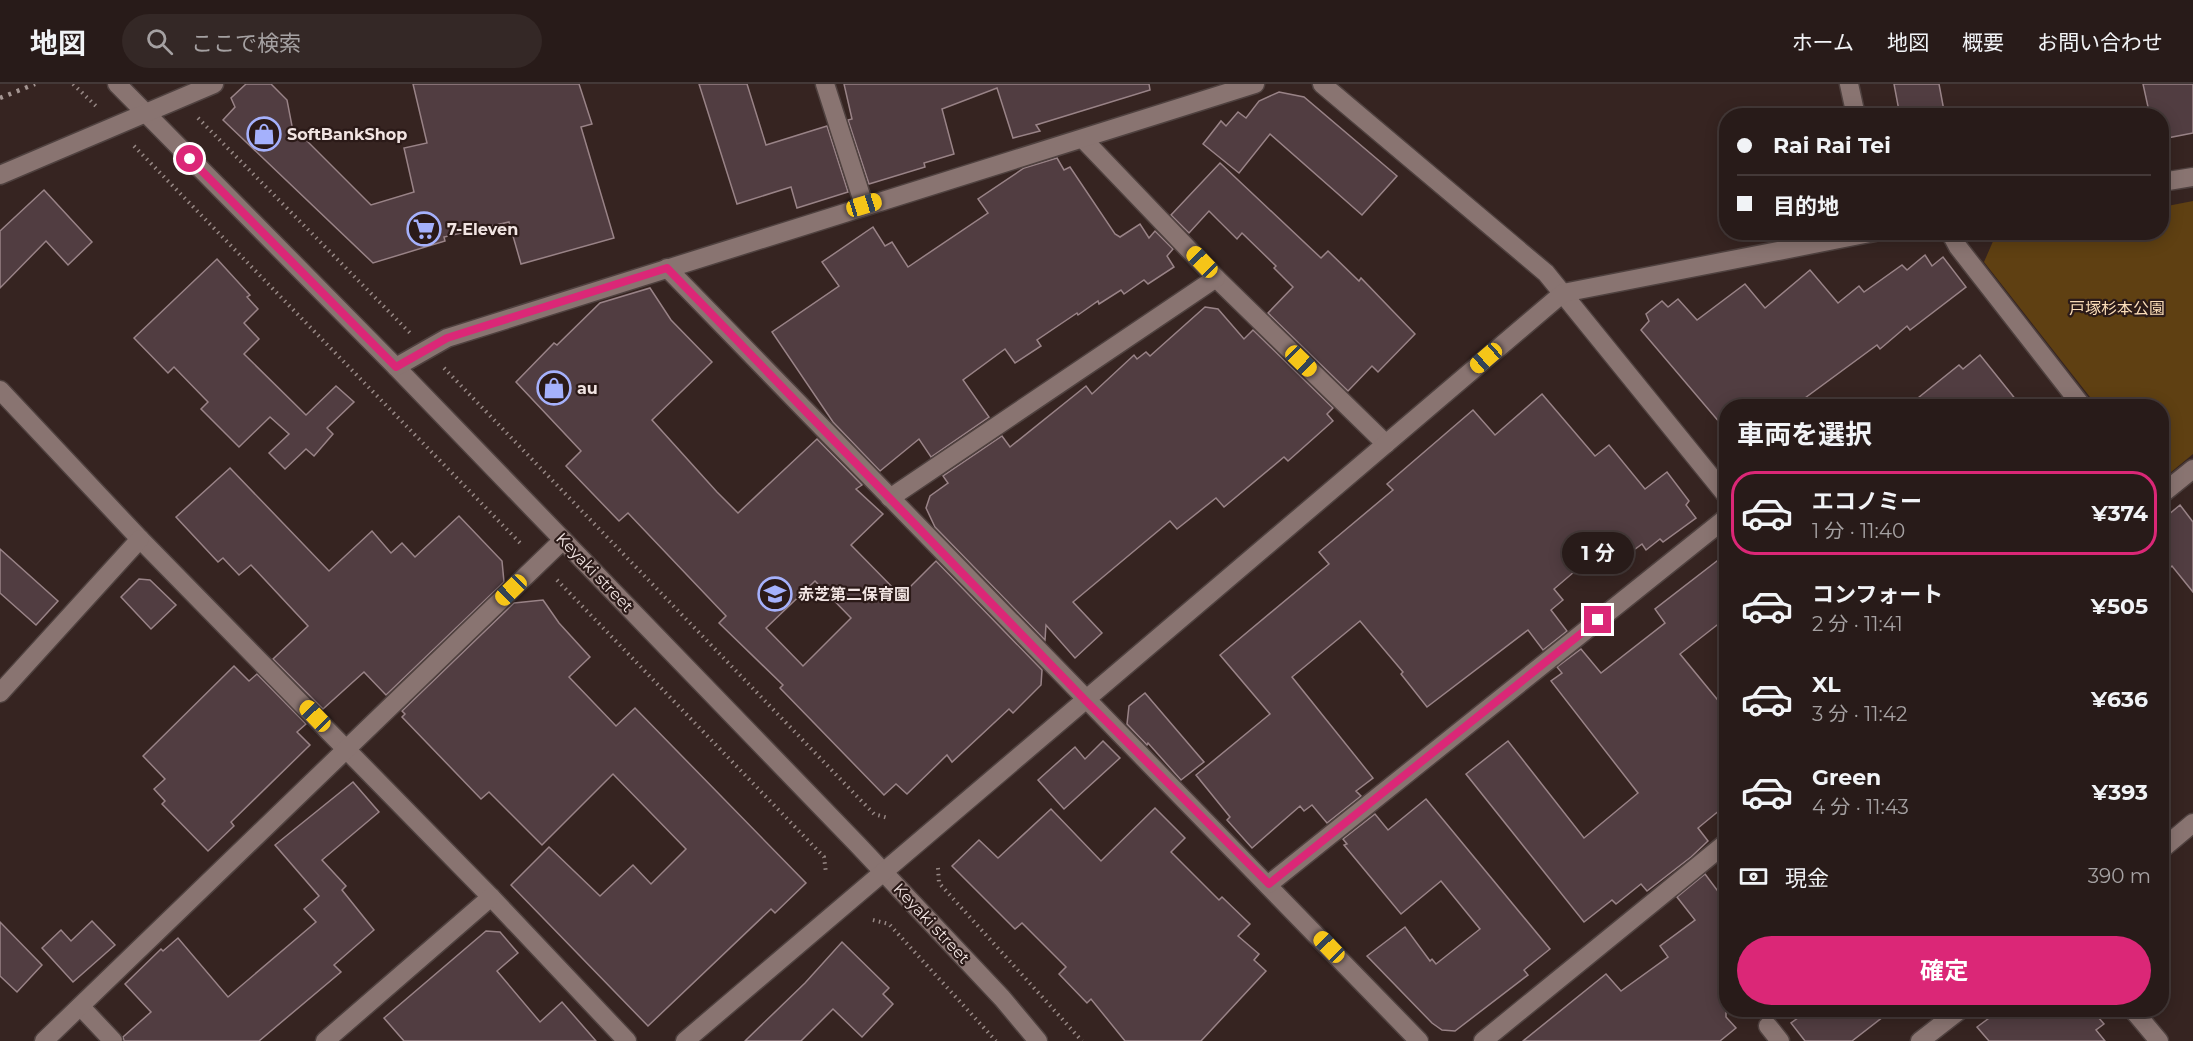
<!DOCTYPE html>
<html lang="ja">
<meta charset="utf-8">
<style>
:root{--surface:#281b19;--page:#342826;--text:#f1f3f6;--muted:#a5a1a2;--line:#443938;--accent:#db2777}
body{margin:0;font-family:Montserrat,"Noto Sans JP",sans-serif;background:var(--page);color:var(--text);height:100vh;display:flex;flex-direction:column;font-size:22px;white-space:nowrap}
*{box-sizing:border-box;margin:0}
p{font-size:20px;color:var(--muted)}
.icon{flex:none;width:33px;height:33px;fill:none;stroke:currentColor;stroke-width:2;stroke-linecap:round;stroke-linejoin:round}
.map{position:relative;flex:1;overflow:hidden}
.side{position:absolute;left:1719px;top:315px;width:450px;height:618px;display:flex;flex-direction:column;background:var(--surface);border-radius:24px;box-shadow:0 3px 15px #0003,0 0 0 2px var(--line)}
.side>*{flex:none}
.banner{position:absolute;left:1719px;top:24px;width:450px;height:132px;border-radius:24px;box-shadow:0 3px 15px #0003,0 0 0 2px var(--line);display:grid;align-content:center;height:132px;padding:0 18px;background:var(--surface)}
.end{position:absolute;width:27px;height:27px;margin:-14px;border:8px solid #db2777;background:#fff;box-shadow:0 0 0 3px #fff}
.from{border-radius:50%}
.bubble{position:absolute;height:42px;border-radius:21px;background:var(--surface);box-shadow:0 3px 15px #0003,0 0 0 2px var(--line);font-size:20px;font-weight:700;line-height:42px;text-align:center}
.car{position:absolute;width:18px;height:36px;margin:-18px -9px;border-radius:8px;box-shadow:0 0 4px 2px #0007;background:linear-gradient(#f5c518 24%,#345 0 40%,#f5c518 0 76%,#345 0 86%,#f5c518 0)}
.banner b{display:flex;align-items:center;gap:21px;height:57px;font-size:22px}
.banner b+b{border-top:2px solid var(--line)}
.banner i{width:15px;height:15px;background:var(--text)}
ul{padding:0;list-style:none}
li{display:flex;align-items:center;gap:18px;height:84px;margin:0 12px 9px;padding:0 6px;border:3px solid transparent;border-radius:24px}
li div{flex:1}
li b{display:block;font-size:22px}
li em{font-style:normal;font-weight:700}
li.active{border-color:var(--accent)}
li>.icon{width:54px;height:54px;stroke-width:1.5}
h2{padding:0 18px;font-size:27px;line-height:72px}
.pay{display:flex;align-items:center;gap:15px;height:66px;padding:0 18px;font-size:22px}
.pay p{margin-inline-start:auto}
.button{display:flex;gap:12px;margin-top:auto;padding:12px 18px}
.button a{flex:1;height:69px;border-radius:36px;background:var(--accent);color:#fff;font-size:24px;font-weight:700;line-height:69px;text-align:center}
header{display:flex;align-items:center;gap:36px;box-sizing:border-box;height:84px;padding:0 30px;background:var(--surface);border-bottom:2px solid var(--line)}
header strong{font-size:28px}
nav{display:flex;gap:33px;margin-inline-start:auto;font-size:21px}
.search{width:420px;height:54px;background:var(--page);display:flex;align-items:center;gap:15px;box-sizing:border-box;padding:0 21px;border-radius:33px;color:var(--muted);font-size:22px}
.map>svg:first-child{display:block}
.green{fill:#5f4012}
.building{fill:#513d41;stroke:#998387;stroke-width:1.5;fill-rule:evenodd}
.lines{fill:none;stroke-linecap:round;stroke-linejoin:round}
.minor-casing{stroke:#4f413f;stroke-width:21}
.path{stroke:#978885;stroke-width:4;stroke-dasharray:1.5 4.5;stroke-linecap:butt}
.minor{stroke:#897471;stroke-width:18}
.rail{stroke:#a49592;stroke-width:4.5;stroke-dasharray:3 6;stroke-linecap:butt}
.route{stroke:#db2777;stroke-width:8}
.labels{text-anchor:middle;stroke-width:4.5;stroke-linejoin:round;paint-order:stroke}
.poi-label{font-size:16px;font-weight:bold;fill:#f1e4e2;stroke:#2b1a18;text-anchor:start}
.park-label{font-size:16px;fill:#fbddb8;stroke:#2b1a18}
.street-label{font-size:16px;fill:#f1e4e2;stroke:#2b1a18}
</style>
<header>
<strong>地図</strong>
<div class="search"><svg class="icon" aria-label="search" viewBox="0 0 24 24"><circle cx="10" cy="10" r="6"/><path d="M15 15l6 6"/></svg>ここで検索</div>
<nav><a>ホーム</a><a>地図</a><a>概要</a><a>お問い合わせ</a></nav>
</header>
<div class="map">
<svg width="2193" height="957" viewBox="0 0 2193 957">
<rect width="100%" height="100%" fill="#362421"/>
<path class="green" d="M2193,117v253l-23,19 -8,-2v-65h-65l-113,-144 10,-23 33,-7h135v-25z"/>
<g class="building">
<path d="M246,0h25l16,16 5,26 79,79 43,-13 -10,-44 23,-5 -14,-59h166l13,40 -11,3 33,111 -93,26 -12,-42 -65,15 1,4 -72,22 -150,-143 12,-13 -4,-9z"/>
<path d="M699,0h48l19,61 61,-19 21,66 -51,16 -6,-21 -54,17z"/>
<path d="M844,0h305l1,6 -114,35 4,6 -27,7 -16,-50 -55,21 12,45 -30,9 1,4 -56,17 -21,-64 4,-1z"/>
<path d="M1894,0h45l6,32h-45z"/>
<path d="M2143,0h50v49l-31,6v-23h-12z"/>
<path d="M1279,8l25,5 93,79 -35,39 -92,-81 -31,39 -36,-29 18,-23 5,5 12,-14 8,6 13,-17z"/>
<path d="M1057,74l7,12 6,-3 45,67 5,3 20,-13 9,14 6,-7 18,18 -6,7 7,11 -26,17 -4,-4 -20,14 -3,-4 -22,14 -1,-3 -20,14 -1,-2 -40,27 4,6 -26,17 -10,-14 -42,31 26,37 -58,40 -12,-18 -39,32 -47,-49 -61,-90 67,-46 -17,-24 51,-35 12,19 7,-4 16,25 80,-54 -10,-14 46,-31z"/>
<path d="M1220,79l101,95 7,-7 31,30 2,-3 54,56 -37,38 -6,-6 -24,25 -80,-78 25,-26 -19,-19 2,-2 -34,-33 -5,6 -28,-28 -20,22 -18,-18z"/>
<path d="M44,106l48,52 -24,23 -22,-24 -46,47v-57z"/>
<path d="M1925,171l7,11 11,-9 23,30 -56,43 -3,-4 -27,23 -3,-4 -83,61h-68v24l-85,-100 8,-9 -3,-7 16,-13 6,6 10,-8 19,21 48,-36 20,24 45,-38 28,33 21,-17 5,6 38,-27 5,5z"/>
<path d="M217,175l33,36 -3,2 11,12 -14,14 15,16 -15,15 62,61 30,-29 18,16 -27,26 6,6 -19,22 -8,-7 -21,20 -16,-16 20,-19 -19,-17 -31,30 -38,-38 7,-7 -34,-35 -6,6 -34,-35z"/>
<path d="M650,204l21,32 41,42 -60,58 65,72 21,21 79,-74 45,46 -6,4 27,25 -32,31 50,51 35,-35 106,109 -1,15 -28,28 -4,-4 -57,53 -5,-7 -40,39 -11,-10 -12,11 -104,-107 3,-3 -64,-62 7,-7 -98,-103 -9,8 -53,-55 15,-15 -65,-69 38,-39 3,2 43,-42zM815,497l36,37 -48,48 -37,-38z"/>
<path d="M1205,223l13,2 26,30 9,-9 80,78 -6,6 6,7 -45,40 -4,-4 -60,50 -8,-9 -39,31 -7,-8 -97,81 29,31 -27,25 -29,-33 -1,15 -110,-113 -9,-19 4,-12 18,-13 -5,-7 59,-40 8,11 76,-61 6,8 42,-39 3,4 9,-7 4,4z"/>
<path d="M1980,271l41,51h-113l51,-41 4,4z"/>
<path d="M1542,310l53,62 14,-11 36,44 22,-17 22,29 -3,4 10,13 -33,24 -3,-3 -14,11 -4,-6 -27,20 -13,-16 -48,41 9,11 -12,10 16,21 -24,19 -15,-20 -101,77 -26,-33 2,-2 -43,-51 -68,56 81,101 -17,13 5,5 -34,27 -15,-18 -8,6 -4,-5 -48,42 -25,-28 3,-3 -34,-42 74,-61 -50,-59 109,-91 -10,-12 74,-62 -6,-6 86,-74 22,25z"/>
<path d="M230,384l99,103 43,-40 19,22 11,-10 13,14 44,-41 43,45 2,21 -118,113 -22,-23 -41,37 -50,-50 35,-33 -57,-61 -12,10 -16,-17 -5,4 -42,-45z"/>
<path d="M2180,421l13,17v70l-21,-26 -10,9v-55z"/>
<path d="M0,465l58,52 -22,24 -36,-32z"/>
<path d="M1726,470v64l-46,36 46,56v95l-28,23 10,13 -17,16 -44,34 -6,-7 -25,20 -4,-4 -28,22 -118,-148 42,-33 76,97 54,-45 -87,-112 11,-8 -5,-6 24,-18 20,24 64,-50 -10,-14z"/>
<path d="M139,495l11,1 26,25 -25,24 -30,-32z"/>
<path d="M543,516l16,23 31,34 -21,20 47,49 19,-18 171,175 -31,30 -4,-4 -123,117 -137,-141 38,-38 51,49 33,-31 18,19 35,-35 -73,-75 -71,71 -53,-53 -8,7 -79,-82 3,-3 -3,-3 112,-108z"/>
<path d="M234,582l15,15 8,-7 49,50 -9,8 13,13 -79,77 3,4 -26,25 -46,-47 3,-3 -11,-12 11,-10 -22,-23z"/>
<path d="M1145,609l59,69 -23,18 -33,-37 -1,2 -20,-21 2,-18z"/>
<path d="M1103,657l17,17 -56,51 -26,-29 37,-33 10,12z"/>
<path d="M353,698l26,30 -57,48 24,26 -4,4 32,40 -40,35 7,7 -82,69h-135l-1,-4 28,-25 -26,-28 36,-35 2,2 15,-13 50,59 88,-75 -12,-13 15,-13 -44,-51z"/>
<path d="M1426,715l124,150 -26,21 4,5 -73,56 -13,-1 -10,-7 -65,-67 38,-29 25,34 2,-2 4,5 44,-35 -39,-48 -40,33 -57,-69 3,-1 -4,-5 32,-25 13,16z"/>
<path d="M1155,724l30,30 -14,14 48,48 3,-3 28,27 -12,12 21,18 -5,6 12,11 -65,70h-76l-34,-42 -4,4 -28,-29 7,-7 -44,-44 -7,6 -63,-63 27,-26 19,18 53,-49 50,52z"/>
<path d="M1705,790l21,28v115l10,11 -16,13h-197l83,-67 15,17 47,-34 -8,-11 35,-26 -18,-23z"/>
<path d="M92,837l23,24 -42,37 -31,-34 19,-18 10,11z"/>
<path d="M0,838l42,43 -25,27 -17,-16z"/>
<path d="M486,847l14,1 18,21 -21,18 43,51 22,-20 34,39h-192l-20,-23z"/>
<path d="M842,858l47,46 -6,6 10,10 -31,33 -29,-28 -32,32h-56l60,-58z"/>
<path d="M1809,926h83l-40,31h-47l-14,-18z"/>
<path d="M2000,926h92l12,14 -8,6 9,11h-116l-12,-14z"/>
</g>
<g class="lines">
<defs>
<g id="minor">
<path d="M117,0l279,283 462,478 144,153 36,43"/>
<path d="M825,0l39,121"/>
<path d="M1322,0l224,189 180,222"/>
<path d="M1849,0l7,32"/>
<path d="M1083,55l133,139 170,166"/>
<path d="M0,91l214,-91"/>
<path d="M2162,98l31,-5"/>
<path d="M1950,148l8,15 124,159"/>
<path d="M667,184l752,773"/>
<path d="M396,283l51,-29 808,-254"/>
<path d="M0,306l140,149 351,358 136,144"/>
<path d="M2162,410l31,-25"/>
<path d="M890,414l326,-220"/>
<path d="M0,609l140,-154"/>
<path d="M2162,765l31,-26"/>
<path d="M1269,800l457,-366"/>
<path d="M81,923l32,34"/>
<path d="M2133,926l26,31"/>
<path d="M1768,942l12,15"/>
<path d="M44,957l519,-501"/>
<path d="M325,957l166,-144"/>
<path d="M685,957l878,-748 312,-61"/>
<path d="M1483,957l243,-198"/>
<path d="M1920,957l40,-31"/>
</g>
</defs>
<use href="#minor" class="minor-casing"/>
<g class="path">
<path d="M73,0l25,24"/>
<path d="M198,34l212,215"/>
<path d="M134,62l388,399"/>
<path d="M444,284l430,446 14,4"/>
<path d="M557,496l267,277 2,16"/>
<path d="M938,784l1,15 143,158"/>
<path d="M873,836l16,4 107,117"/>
</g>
<use href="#minor" class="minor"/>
<path class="rail" d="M0,14l35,-14"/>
</g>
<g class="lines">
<path class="route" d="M190,75l206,208 51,-29 220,-70 418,432 184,184 329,-264"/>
</g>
<defs>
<symbol id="shop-ring" viewBox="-11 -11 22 22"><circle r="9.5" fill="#2b1a18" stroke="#a5b1fc" stroke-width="1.5"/><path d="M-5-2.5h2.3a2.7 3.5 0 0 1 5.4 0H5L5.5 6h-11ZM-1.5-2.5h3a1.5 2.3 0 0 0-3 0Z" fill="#a5b1fc"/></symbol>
<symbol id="supermarket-ring" viewBox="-11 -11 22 22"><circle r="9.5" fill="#2b1a18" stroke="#a5b1fc" stroke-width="1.5"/><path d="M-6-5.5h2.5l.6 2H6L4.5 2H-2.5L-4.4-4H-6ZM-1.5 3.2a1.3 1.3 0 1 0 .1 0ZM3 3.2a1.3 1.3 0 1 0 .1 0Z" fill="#a5b1fc"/></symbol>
<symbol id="school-ring" viewBox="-11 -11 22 22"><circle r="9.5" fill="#2b1a18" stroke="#a5b1fc" stroke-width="1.5"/><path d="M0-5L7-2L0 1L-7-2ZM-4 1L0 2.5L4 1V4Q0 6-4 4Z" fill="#a5b1fc"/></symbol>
</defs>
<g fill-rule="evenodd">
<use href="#shop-ring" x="245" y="31" width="38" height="38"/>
<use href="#supermarket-ring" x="405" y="126" width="38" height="38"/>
<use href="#shop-ring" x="535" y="285" width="38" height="38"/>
<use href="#school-ring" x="756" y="491" width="38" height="38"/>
</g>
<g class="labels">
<g class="poi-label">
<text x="287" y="56">SoftBankShop</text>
<text x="447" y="151">7-Eleven</text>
<text x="577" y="310">au</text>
<text x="798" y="516">赤芝第二保育園</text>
</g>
<g class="park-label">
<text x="2117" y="230">戸塚杉本公園</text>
</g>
<g class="street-label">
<text transform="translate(595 488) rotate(46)" y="6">Keyaki street</text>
<text transform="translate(932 839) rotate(47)" y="6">Keyaki street</text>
</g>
</g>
</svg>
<i class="end from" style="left:190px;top:75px"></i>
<i class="end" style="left:1598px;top:536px"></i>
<div class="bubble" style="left:1562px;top:448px;width:72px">1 分</div>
<i class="car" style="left:864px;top:121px;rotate:73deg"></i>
<i class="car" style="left:1202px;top:178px;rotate:316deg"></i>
<i class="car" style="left:1486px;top:274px;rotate:229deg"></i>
<i class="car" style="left:1301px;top:277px;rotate:134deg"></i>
<i class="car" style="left:511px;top:506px;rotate:226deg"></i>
<i class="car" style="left:315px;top:632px;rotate:316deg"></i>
<i class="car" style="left:1329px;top:863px;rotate:316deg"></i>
<div class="banner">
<b><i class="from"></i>Rai Rai Tei</b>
<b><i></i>目的地</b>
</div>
<section class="side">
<h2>車両を選択</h2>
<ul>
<li class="active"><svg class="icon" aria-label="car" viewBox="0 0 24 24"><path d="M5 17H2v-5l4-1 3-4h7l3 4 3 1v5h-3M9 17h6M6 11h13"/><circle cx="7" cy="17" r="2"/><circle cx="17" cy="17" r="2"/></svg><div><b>エコノミー</b><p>1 分 · 11:40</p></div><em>¥374</em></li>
<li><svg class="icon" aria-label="car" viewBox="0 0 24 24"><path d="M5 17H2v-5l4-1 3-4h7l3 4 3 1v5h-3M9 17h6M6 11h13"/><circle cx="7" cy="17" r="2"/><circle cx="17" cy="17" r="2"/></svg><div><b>コンフォート</b><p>2 分 · 11:41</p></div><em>¥505</em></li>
<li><svg class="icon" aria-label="car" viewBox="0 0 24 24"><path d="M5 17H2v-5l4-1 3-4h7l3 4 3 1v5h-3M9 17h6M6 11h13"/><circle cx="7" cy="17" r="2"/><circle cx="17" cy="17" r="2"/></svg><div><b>XL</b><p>3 分 · 11:42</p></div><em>¥636</em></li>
<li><svg class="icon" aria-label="car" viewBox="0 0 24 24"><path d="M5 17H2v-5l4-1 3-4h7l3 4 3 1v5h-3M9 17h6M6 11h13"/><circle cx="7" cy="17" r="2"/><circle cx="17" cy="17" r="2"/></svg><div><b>Green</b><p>4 分 · 11:43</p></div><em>¥393</em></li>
</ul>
<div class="pay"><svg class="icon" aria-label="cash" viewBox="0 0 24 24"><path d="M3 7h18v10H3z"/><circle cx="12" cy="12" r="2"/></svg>現金<p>390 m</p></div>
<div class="button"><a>確定</a></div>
</section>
</div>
